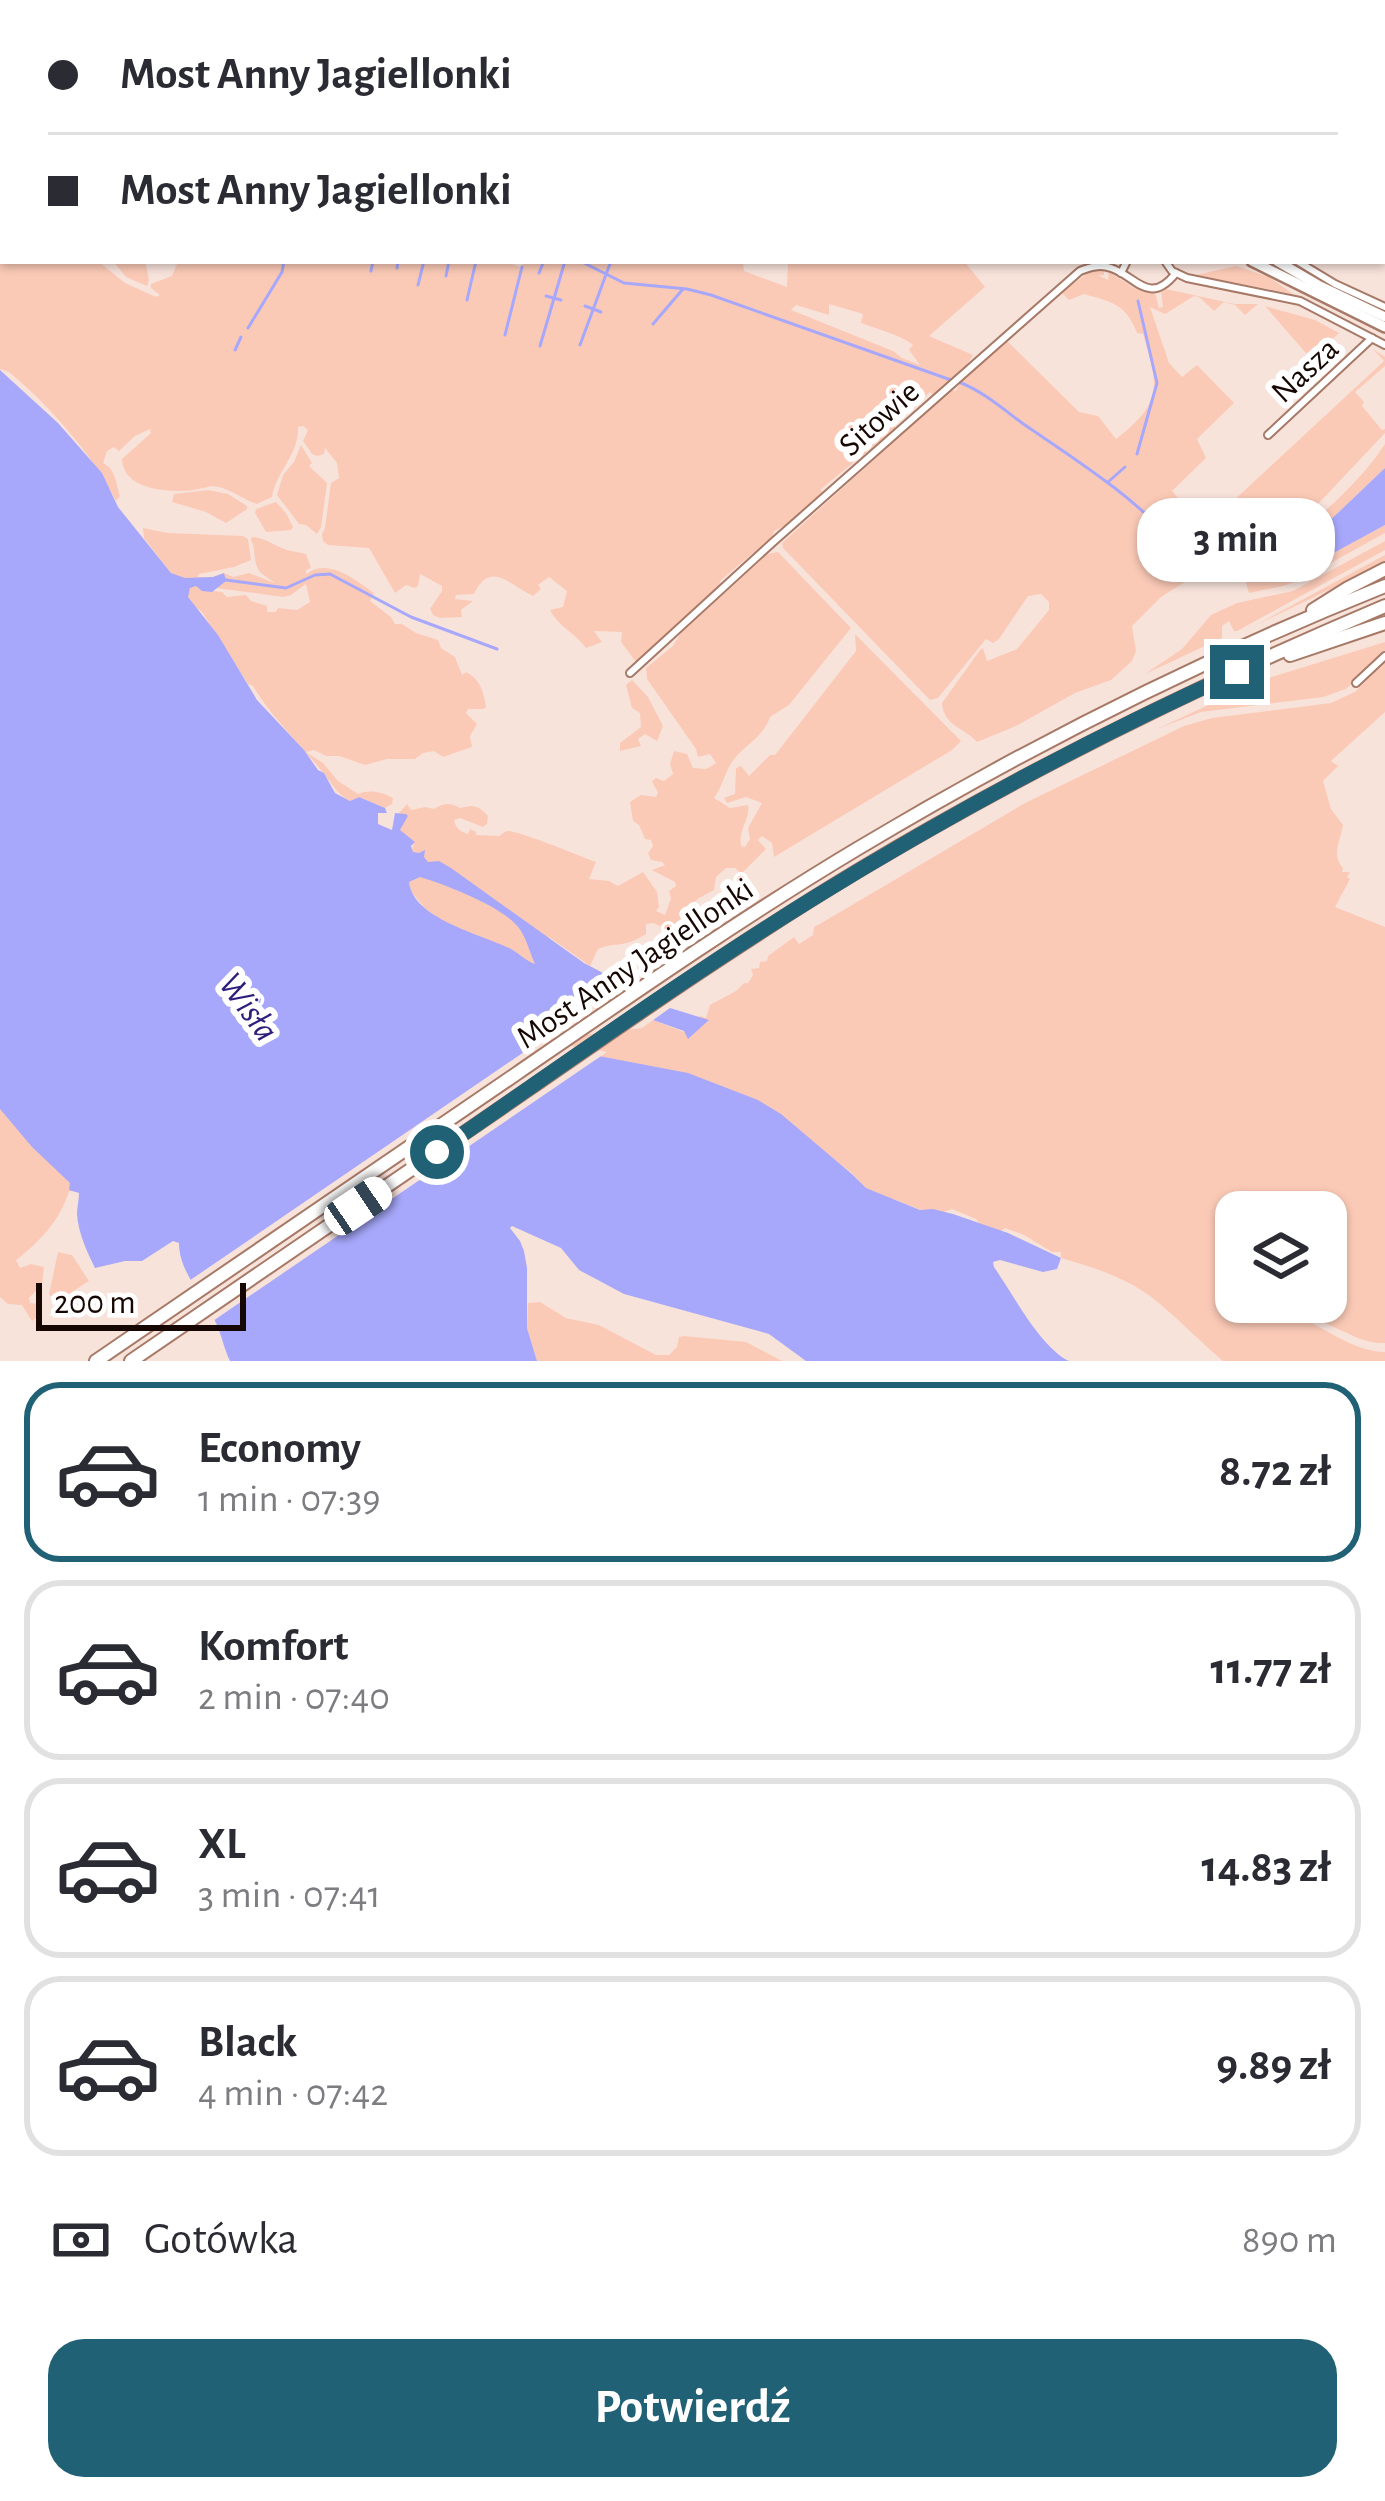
<!DOCTYPE html>
<html lang="pl">
<meta charset="utf-8">
<style>
:root{--surface:#fff;--page:#f7f7f7;--text:#2b2b33;--muted:#7c7c81;--line:#e1e1e2;--accent:#206175}
body{margin:0;font-family:"Alegreya Sans",sans-serif;background:var(--page);color:var(--text);height:100vh;display:flex;flex-direction:column;font-size:45px;white-space:nowrap}
*{box-sizing:border-box;margin:0}
p{font-size:39px;color:var(--muted)}
.icon{flex:none;width:66px;height:66px;fill:none;stroke:currentColor;stroke-width:2;stroke-linecap:round;stroke-linejoin:round}
.map{position:relative;height:1361px;overflow:hidden}
.details{display:flex;flex-direction:column;background:var(--surface);flex:1}
.details>*{flex:none}
.guide{position:absolute;left:0px;top:0px;width:1386px;height:264px;box-shadow:0 3px 9px #0004;display:grid;align-content:center;height:264px;padding:0 48px;background:var(--surface)}
.buttons{position:absolute;left:1215px;top:1191px;display:grid;gap:24px}
.buttons a{display:grid;place-items:center;width:132px;height:132px;border-radius:24px;background:var(--surface);box-shadow:0 3px 9px #0004;font-size:60px}
.scale{position:absolute;left:36px;bottom:30px;width:210px;box-sizing:border-box;padding-left:12px;border:6px solid #160703;border-top:0;font-size:33px;line-height:42px;white-space:nowrap;color:#160703;-webkit-text-stroke:9px #fff;paint-order:stroke}
.end{position:absolute;width:54px;height:54px;margin:-27px;border:15px solid #206175;background:#fff;box-shadow:0 0 0 6px #fff}
.from{border-radius:50%}
.bubble{position:absolute;height:84px;border-radius:36px;background:var(--surface);box-shadow:0 3px 9px #0004;font-size:39px;font-weight:700;line-height:84px;text-align:center}
.car{position:absolute;width:36px;height:72px;margin:-36px -18px;border-radius:15px;box-shadow:0 0 9px 3px #0007;background:linear-gradient(#fff 24%,#345 0 40%,#fff 0 76%,#345 0 86%,#fff 0)}
.guide b{display:flex;align-items:center;gap:42px;height:114px;font-size:45px}
.guide b+b{border-top:3px solid var(--line)}
.guide i{width:30px;height:30px;background:var(--text)}
ul{padding:21px 0 0;list-style:none}
li{display:flex;align-items:center;gap:36px;height:180px;margin:0 24px 18px;padding:0 24px;border:6px solid var(--line);border-radius:36px}
li div{flex:1}
li b{display:block;font-size:45px}
li em{font-style:normal;font-weight:700}
li.on{border-color:var(--accent)}
li>.icon{width:108px;height:108px;stroke-width:1.5}
.pay{display:flex;align-items:center;gap:30px;height:132px;padding:0 48px;font-size:45px}
.pay p{margin-inline-start:auto}
.cta{display:flex;gap:24px;margin-top:auto;padding:24px 48px}
.cta a{flex:1;height:138px;border-radius:36px;background:var(--accent);color:#fff;font-size:48px;font-weight:700;line-height:138px;text-align:center}
.map>svg:first-child{display:block}
.green{fill:#fbcab7;fill-rule:evenodd}
.water{fill:#a7a8fb;fill-rule:evenodd}
.pier{fill:#f8e3db}
.lines{fill:none;stroke-linecap:round;stroke-linejoin:round}
.stream{stroke:#a7a8fb;stroke-width:3}
.street-casing{stroke:#a77967;stroke-width:10}
.secondary-casing{stroke:#a77967;stroke-width:14}
.highway-casing{stroke:#a77967;stroke-width:16}
.street{stroke:#fff;stroke-width:6}
.secondary{stroke:#fff;stroke-width:9}
.highway{stroke:#fff;stroke-width:12}
.route{stroke:#206175;stroke-width:15}
.labels{text-anchor:middle;stroke-width:12;stroke-linejoin:round;paint-order:stroke}
.street-label{font-size:33px;fill:#160703;stroke:#fff}
.water-label{font-size:36px;font-style:italic;fill:#2f1d7b;stroke:#fff}
</style>
<div class="map">
<svg width="1385" height="1361" viewBox="0 0 1385 1361">
<rect width="100%" height="100%" fill="#f8e3db"/>
<g class="green">
<path d="M0,207l3,2v52h95l27,22 31,14 4,-2 -9,-7v-4l21,-8 5,-12 -4,-3h331l17,6 4,-6h218l1,10 43,16 1,-26h176l21,26 -56,49 44,19 -10,16 -30,24 -3,-3 -35,31v6l-74,60 2,6 -32,27 -17,9 -2,6 -51,43 -5,11 -80,71 -15,-20 1,-10 -28,-1 8,11 -16,6c-10,-14 -29,-23 -36,-38l13,-3 4,-16 -18,-14 -11,8 3,4 -8,7c-23,-10 -42,-37 -59,-2l-18,1 -1,4 18,2 -12,9 1,7 -22,1 -7,-3 -3,-6 12,-18v-5l-22,-12 -2,12 -4,2 -8,-3 -11,8 -26,-45 -41,-3 -5,-4 -1,-7 3,-6 6,-45 8,-5 -2,-15 -12,-15 -1,6 -7,2 -5,-2 -9,-13 5,-11 -5,-4 -5,1c1,28 -21,43 -26,70l-15,7c-14,-4 -28,-17 -45,-18 -1,0 -17,4 -19,4 -25,3 -70,0 -71,-31l29,-26 -1,-4 -15,7 -16,15 -5,-4 -7,4 -4,12c13,6 13,21 17,33l-4,5c-22,-45 -68,-97 -107,-129l-9,-3zM829,304l34,10 -2,9c14,5 44,14 52,22l-4,5 11,15 -18,-7 -9,-7 -102,-41 5,-5 33,10z"/>
<path d="M113,261h32l4,19 -2,6 -21,-9z"/>
<path d="M1236,266l33,11 24,17 -97,-19z"/>
<path d="M1091,271h13v4h-6l10,5 1,-8 27,17 19,3 4,16 4,-1 -2,-15 5,-3 69,15h23l-13,11 -10,-10 -11,-3 -10,9 -15,-14 -5,-1 -29,18 -15,-7 19,56 13,14 15,-12 37,38 -37,36 9,19 -34,33 32,37 180,-167 -11,-12 12,8v9l-30,26 9,10 -2,4 20,24 3,-1v4l-68,72 -78,71 -12,-10 -5,3 -10,-14 -11,2 -14,16 1,7 -27,17 -29,29 4,25 -4,10 -21,19 -36,13 -59,33 -39,16c-12,-14 -33,-15 -35,-39l38,-53 3,-2 4,13 30,-12 32,-39v-8l-8,-8 -13,2 -29,43 -6,4 -7,-4 -48,59 -8,2 -147,-152 -1,-5 169,-153 5,1 6,-12 44,-39 73,72 19,4 18,23c47,-37 43,-51 27,-105l-6,-1c-11,-29 -25,-31 -53,-39l-15,6 -8,-8z"/>
<path d="M1265,306l50,14 24,13 -28,26z"/>
<path d="M1385,444v24l-79,75c-10,0 -18,5 -23,14l10,13 9,5 -2,5 -17,6 -34,7 -3,-10c45,-47 103,-84 139,-139z"/>
<path d="M301,445l11,18 -3,3 18,17 -6,44 -4,7 -11,-9 -7,-1 -22,-29 6,-20 11,-13z"/>
<path d="M208,490l20,4 19,12v3l-21,14 -20,-11 -34,-10 2,-8z"/>
<path d="M276,502l10,11 7,14 -2,3 -25,2 -11,-19 1,-4z"/>
<path d="M1385,525v8l-67,37h-13l-6,-6 -2,-16 5,-1 1,5 9,9 5,1z"/>
<path d="M143,528l25,5 75,3 5,3 3,21 -17,7 -35,7 -1,3h15l11,-4 9,4 16,-4 26,10c-4,-4 -14,-8 -17,-14 -5,-9 -2,-20 -7,-29l1,-3c13,1 20,7 30,11 6,3 17,4 24,6l5,14 -5,2v4c23,-17 49,6 68,19l-4,8 21,16 4,7h7l14,9 22,7 3,8 14,9 7,18 4,-3c14,7 18,20 20,35l-2,2h-16l-2,4 11,11 -7,12 2,11 -29,10 -9,-6 -11,2 -8,6h-28l-22,6 -26,-9h-13l-12,-6 -8,2 17,11 15,18 20,13c11,-5 24,-2 35,4l-1,6 -7,4 -26,-11 -9,4c-16,-10 -15,-14 -26,-27 -23,-30 -50,-53 -71,-88l-5,-2 -46,-72 -18,-14 -13,-25 -27,-35zM306,584l4,18 -13,8 -19,-2 -2,4h-9v-6l-16,-5 -5,-6 -19,2 -5,-5 -9,-1 3,-3 67,9 8,-2z"/>
<path d="M1385,541v9l-148,81h-3l-5,-10 -7,5v12l-77,36 37,-25 29,-34 26,-12 56,-12z"/>
<path d="M778,552l73,76 -62,77 -19,12c-7,21 -26,28 -38,45 -8,12 -9,24 -18,36l16,10 18,-3c3,13 -10,24 -7,41l4,1 5,-8 -2,-11 14,-25 -16,-6 -19,6 -3,-5 11,-4 1,-26 5,-2 8,10 21,-21h5l81,-104 -1,-17 106,107 -9,9 -178,107 -2,-14 -10,-7 -4,4 8,9 -25,25 -6,-6h-9l-10,9 -2,13c-11,6 -28,13 -29,28l-15,12 -17,-7 -7,1v10c-23,15 -29,7 -48,15l-8,17 -41,-29 4,34 -106,-36 -44,-53 11,-39 -15,-13 3,-7 -3,-10 8,-9 4,6 14,-3 9,2c9,-6 17,-7 26,-1 14,-3 18,-3 28,8l-1,8 -4,3 -23,-9 -6,2c1,7 6,12 14,14l2,-5 6,3v3l23,1c2,-1 5,-4 8,-5 8,-2 76,26 89,31l-7,17 20,2 9,5 25,-14 14,20 2,15 -3,4 9,4 6,-17 -2,-7 7,-5 -1,-4 -23,-12 13,-5 -3,-3 -11,-2 -3,-7 5,-7 -2,-6 -6,-1 -6,-14 -6,-4 -3,-19 11,-7 15,2 2,-4 -6,-12 4,-3 8,3 9,-7 -3,-10 4,-13 13,3 6,14 13,1 10,-6 -6,-9 -12,3 -2,-8 -49,-70 -1,-11 27,-22 8,-13 86,-79z"/>
<path d="M1385,555v8l-131,63z"/>
<path d="M1385,642v11l-39,36 -23,8 -122,15 -44,17 88,-41 5,7h11l2,-2 -5,-11 4,-2z"/>
<path d="M1385,661v51l-54,49 7,5 -15,15 8,28 12,16c-3,18 -12,30 0,43l-1,4h8l-3,5 3,2 -15,28 50,20v416c-25,2 -49,-19 -74,-24l1,4c22,12 48,29 73,29v9h-162c-25,-21 -47,-45 -73,-65 -26,-19 -58,-29 -89,-38v-6h-9l-28,-17 -19,-7 -4,3 -21,-7 -4,-5 -24,-10 -9,3 -22,-2 -56,-22 -12,-14 -56,-44 -31,-18 -183,-59 -21,-14 -13,-3 -87,12 41,-30 150,2 31,12 16,-16 6,2 4,-13 26,-14 8,-8h4l5,-8 -2,-6 8,-1 1,-6 7,-1 1,-5 26,-19 5,7 14,-9 1,-8 4,-2 207,-122 159,-77 28,-8 119,-15 24,-11zM1236,1212h90v90h-90z"/>
<path d="M632,680l16,17 15,29 -6,15 -12,-7 -7,5 3,7 -21,5v-8l21,-16 -1,-14 -8,-5 -6,-23z"/>
<path d="M0,1069l79,123 -10,-1c-8,28 -30,52 -53,69l4,8 11,-4 13,3 -2,17 -13,14 1,5 8,1v13l-6,4 -10,-16 -14,-1 -8,-7z"/>
<path d="M58,1252l14,3 17,26 -33,21 -7,-8z"/>
<path d="M540,1302l26,16 33,7 57,30h13l8,-8 2,-10 5,-1 62,6 36,19h-245l-10,-33 1,-25z"/>
</g>
<g class="water">
<path d="M0,370l58,53 44,50 16,34 53,66 14,5 28,-1 11,-4 2,8 -14,11 -10,-1 -6,-5 -6,2 -2,9 30,38 39,65 47,50 14,20 6,3 11,20 15,8 9,-4 26,11 2,5h-9v11l14,6 3,-17 11,1 2,2 -8,14 15,12 -4,4 2,6 6,1 6,-3 -1,7 4,5 11,-1 12,7 133,95 86,45 39,12 -21,19 -4,-8 -31,-11 -110,12 32,40 7,-3 1,-16 105,20 70,27 23,14 72,61 13,13 54,22 13,-1 20,5 55,19 53,25 -4,11 -14,3 -43,-12 -7,2 1,5c19,27 46,80 75,94h-263l-37,-27 -145,-40 -45,-24 -18,-22 -49,-22 -2,2 10,13 4,10 3,17v60l10,33h-307c-6,-12 -8,-25 -14,-38 -11,-26 -37,-50 -37,-80l-6,-2 -31,20h-17l-30,7c-8,-16 -17,-36 -18,-54 0,-7 2,-14 2,-21l-10,-3 1,-7 -38,-36 -32,-38zM420,877c26,8 82,29 99,51 7,9 11,25 16,36 -9,-3 -15,-10 -24,-15 -30,-15 -98,-30 -102,-67z"/>
<path d="M1385,468v57l-68,37h-5l-10,-10 1,-6z"/>
</g>
<path class="pier" d="M628,981l49,22 -35,25 -85,10 20,26v-12l7,-5 23,5 -397,271 -13,-18 -11,-22z"/>
<g class="lines">
<g class="stream">
<path d="M580,261l44,22 63,6 24,6 240,85"/>
<path d="M397,268l1,-7"/>
<path d="M371,271l2,-10"/>
<path d="M539,273l5,-12"/>
<path d="M446,276l3,-15"/>
<path d="M418,285l6,-24"/>
<path d="M546,296l15,4"/>
<path d="M467,300l9,-39"/>
<path d="M585,306l16,6"/>
<path d="M653,324l30,-35"/>
<path d="M248,328l34,-56 2,-11"/>
<path d="M505,335l17,-68"/>
<path d="M580,345l31,-84"/>
<path d="M540,346l25,-85"/>
<path d="M235,350l6,-13"/>
<path d="M959,382c23,9 43,26 63,41 54,37 112,73 154,122"/>
<path d="M1137,454l20,-71 -19,-82"/>
<path d="M1108,482l17,-15"/>
<path d="M226,580l60,8 29,-13 15,-1 81,43 86,32"/>
</g>
<defs>
<g id="street">
<path d="M986,0l3,3"/>
<path d="M144,3l8,-3"/>
<path d="M0,57l3,-1"/>
<path d="M1165,261l7,10 15,7 113,23 85,44"/>
<path d="M1297,261l38,23 50,23"/>
<path d="M1121,273l6,-12"/>
<path d="M1268,435l104,-97"/>
<path d="M630,673l142,-130 308,-272c10,-4 20,-7 31,-3 25,8 38,39 65,5"/>
<path d="M1356,683l29,-27"/>
</g>
<g id="secondary">
<path d="M1008,0l2,3"/>
<path d="M1021,0l2,3"/>
<path d="M1252,261l133,66"/>
<path d="M1277,261l41,24 67,32"/>
</g>
<g id="highway">
<path d="M1313,610l35,-22 37,-19"/>
<path d="M1290,655l95,-32"/>
<path d="M96,1361c140,-96 280,-192 420,-287 112,-77 224,-155 341,-225 169,-101 345,-190 528,-263"/>
<path d="M131,1361c133,-91 266,-182 399,-273 107,-74 215,-149 326,-216 170,-102 347,-189 529,-266"/>
</g>
</defs>
<use href="#street" class="street-casing"/>
<use href="#secondary" class="secondary-casing"/>
<use href="#highway" class="highway-casing"/>
<use href="#street" class="street"/>
<use href="#secondary" class="secondary"/>
<use href="#highway" class="highway"/>
</g>
<g class="lines">
<path class="route" d="M437,1152c126,-87 250,-176 380,-256 135,-83 276,-159 420,-224"/>
</g>
<g class="labels">
<g class="street-label">
<text transform="translate(1304 369) rotate(-43)" y="12">Nasza</text>
<text transform="translate(878 417) rotate(-42)" y="12">Sitowie</text>
<text transform="translate(634 962) rotate(-34)" y="12">Most Anny Jagiellonki</text>
</g>
<g class="water-label">
<text transform="translate(250 1006) rotate(54)" y="13">Wisła</text>
</g>
</g>
</svg>
<div class="buttons">
<a><svg class="icon" aria-label="layers" viewBox="0 0 24 24"><path d="M12 4l9 5-9 5-9-5zM3 14l9 5 9-5"/></svg></a>
</div>
<div class="scale">200 m</div>
<i class="end from" style="left:437px;top:1152px"></i>
<i class="end" style="left:1237px;top:672px"></i>
<div class="bubble" style="left:1137px;top:498px;width:198px">3 min</div>
<i class="car" style="left:358px;top:1206px;rotate:56deg"></i>
<div class="guide">
<b><i class="from"></i>Most Anny Jagiellonki</b>
<b><i></i>Most Anny Jagiellonki</b>
</div>
</div>
<section class="details">
<ul>
<li class="on"><svg class="icon" aria-label="car" viewBox="0 0 24 24"><path d="M5 17H2v-5l4-1 3-4h7l3 4 3 1v5h-3M9 17h6M6 11h13"/><circle cx="7" cy="17" r="2"/><circle cx="17" cy="17" r="2"/></svg><div><b>Economy</b><p>1 min · 07:39</p></div><em>8.72 zł</em></li>
<li><svg class="icon" aria-label="car" viewBox="0 0 24 24"><path d="M5 17H2v-5l4-1 3-4h7l3 4 3 1v5h-3M9 17h6M6 11h13"/><circle cx="7" cy="17" r="2"/><circle cx="17" cy="17" r="2"/></svg><div><b>Komfort</b><p>2 min · 07:40</p></div><em>11.77 zł</em></li>
<li><svg class="icon" aria-label="car" viewBox="0 0 24 24"><path d="M5 17H2v-5l4-1 3-4h7l3 4 3 1v5h-3M9 17h6M6 11h13"/><circle cx="7" cy="17" r="2"/><circle cx="17" cy="17" r="2"/></svg><div><b>XL</b><p>3 min · 07:41</p></div><em>14.83 zł</em></li>
<li><svg class="icon" aria-label="car" viewBox="0 0 24 24"><path d="M5 17H2v-5l4-1 3-4h7l3 4 3 1v5h-3M9 17h6M6 11h13"/><circle cx="7" cy="17" r="2"/><circle cx="17" cy="17" r="2"/></svg><div><b>Black</b><p>4 min · 07:42</p></div><em>9.89 zł</em></li>
</ul>
<div class="pay"><svg class="icon" aria-label="cash" viewBox="0 0 24 24"><path d="M3 7h18v10H3z"/><circle cx="12" cy="12" r="2"/></svg>Gotówka<p>890 m</p></div>
<div class="cta"><a>Potwierdź</a></div>
</section>
